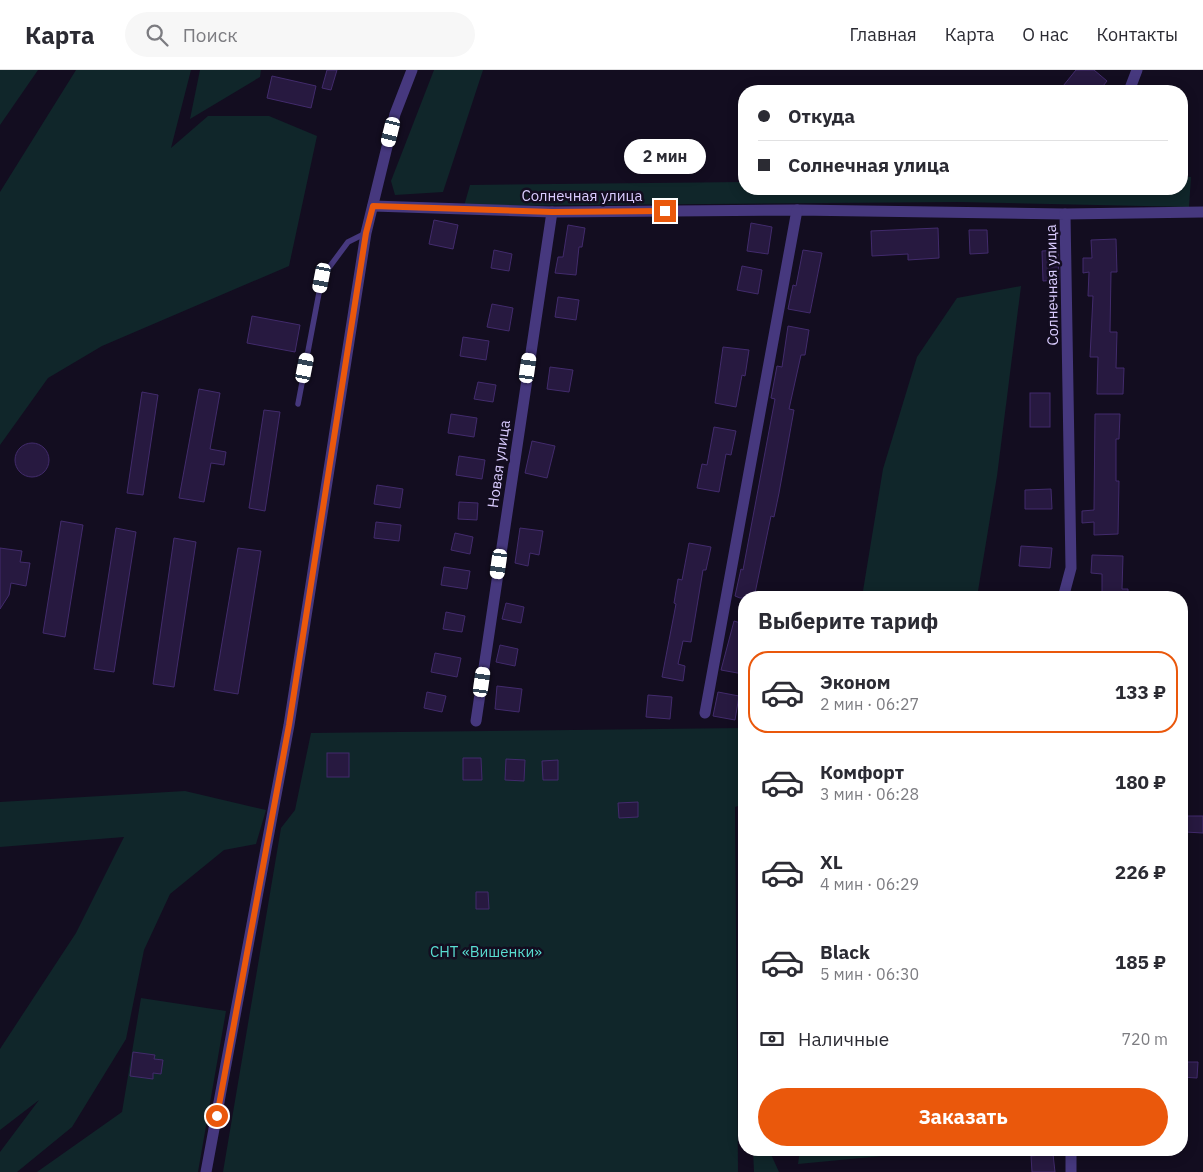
<!DOCTYPE html>
<html lang="ru">
<meta charset="utf-8">
<style>
:root{--surface:#fff;--page:#f7f7f7;--text:#2b2b33;--muted:#7c7c81;--line:#e1e1e2;--accent:#ea580c}
body{margin:0;font-family:"IBM Plex Sans",sans-serif;background:var(--page);color:var(--text);height:100vh;display:flex;flex-direction:column;font-size:19px;white-space:nowrap}
*{box-sizing:border-box;margin:0}
p{font-size:16px;color:var(--muted)}
.icon{flex:none;width:28px;height:28px;fill:none;stroke:currentColor;stroke-width:2;stroke-linecap:round;stroke-linejoin:round}
.map{position:relative;flex:1;overflow:hidden}
.drawer{position:absolute;left:738px;top:521px;width:450px;height:565px;display:flex;flex-direction:column;background:var(--surface);border-radius:20px;box-shadow:0 2px 12px #0003}
.drawer>*{flex:none}
.guide{position:absolute;left:738px;top:15px;width:450px;height:110px;border-radius:20px;box-shadow:0 2px 12px #0003;display:grid;align-content:center;height:110px;padding:0 20px;background:var(--surface)}
.end{position:absolute;width:22px;height:22px;margin:-11px;border:6px solid #ea580c;background:#fff;box-shadow:0 0 0 2px #fff}
.from{border-radius:50%}
.bubble{position:absolute;height:35px;border-radius:18px;background:var(--surface);box-shadow:0 2px 12px #0003;font-size:16px;font-weight:800;line-height:35px;text-align:center}
.car{position:absolute;width:15px;height:30px;margin:-15px -8px;border-radius:6px;box-shadow:0 0 4px 1px #0007;background:linear-gradient(#fff 24%,#345 0 40%,#fff 0 76%,#345 0 86%,#fff 0)}
.guide b{display:flex;align-items:center;gap:18px;height:48px;font-size:19px}
.guide b+b{border-top:1px solid var(--line)}
.guide i{width:12px;height:12px;background:var(--text)}
ul{padding:0;list-style:none}
li{display:flex;align-items:center;gap:15px;height:82px;margin:0 10px 8px;padding:0 10px;border:2px solid transparent;border-radius:20px}
li div{flex:1}
li b{display:block;font-size:19px}
li em{font-style:normal;font-weight:800}
li.current{border-color:var(--accent)}
li>.icon{width:45px;height:45px;stroke-width:1.5}
h2{padding:0 20px;font-size:22px;line-height:60px}
.pay{display:flex;align-items:center;gap:12px;height:55px;padding:0 20px;font-size:19px}
.pay p{margin-inline-start:auto}
.button{display:flex;gap:10px;margin-top:auto;padding:10px 20px}
.button a{flex:1;height:58px;border-radius:30px;background:var(--accent);color:#fff;font-size:20px;font-weight:800;line-height:58px;text-align:center}
header{display:flex;align-items:center;gap:30px;box-sizing:border-box;height:70px;padding:0 25px;background:var(--surface);border-bottom:1px solid var(--line)}
header strong{font-size:24px}
nav{display:flex;gap:28px;margin-inline-start:auto;font-size:18px}
.search{width:350px;height:45px;background:var(--page);display:flex;align-items:center;gap:12px;box-sizing:border-box;padding:0 18px;border-radius:28px;color:var(--muted);font-size:19px}
.map>svg:first-child{display:block}
.green{fill:#10262a}
.building{fill:#271940;stroke:#422b6c}
.lines{fill:none;stroke-linecap:round;stroke-linejoin:round}
.lane{stroke:#46387e;stroke-width:5.5}
.street{stroke:#46387e;stroke-width:11}
.route{stroke:#ea580c;stroke-width:6}
.labels{text-anchor:middle;stroke-width:5;stroke-linejoin:round;paint-order:stroke}
.street-label{font-size:15px;fill:#daccff;stroke:#130d20}
.park-label{font-size:15px;fill:#59ddd1;stroke:#130d20}
</style>
<header>
<strong>Карта</strong>
<div class="search"><svg class="icon" aria-label="search" viewBox="0 0 24 24"><circle cx="10" cy="10" r="6"/><path d="M15 15l6 6"/></svg>Поиск</div>
<nav><a>Главная</a><a>Карта</a><a>О нас</a><a>Контакты</a></nav>
</header>
<div class="map">
<svg width="1203" height="1102" viewBox="0 0 1203 1102">
<rect width="100%" height="100%" fill="#130d20"/>
<g class="green">
<path d="M0,0h38l-38,55z"/>
<path d="M76,0h115l-20,78 37,-32h61l48,20 -28,130 -187,80 -54,32 -48,67v-253z"/>
<path d="M200,0h61l-1,7 -70,42z"/>
<path d="M434,0h49l-40,122 -48,3 -4,-14z"/>
<path d="M1181,107h10l-2,30 -230,-5 -495,4 6,-21 274,-3v7h437z"/>
<path d="M1021,216l-24,190 -20,121h-115l21,-128 34,-112 40,-59z"/>
<path d="M744,658v76l-9,3 3,365h-515l58,-344 14,-18 16,-77z"/>
<path d="M185,721l81,19 -10,34 -32,6 -54,44 -26,56 -18,89 -54,88 -55,45h-17v-20l39,-52 -39,30v-81l76,-116 48,-96 -124,10v-45z"/>
<path d="M141,928l85,13 -28,161h-161l85,-60z"/>
<path d="M753,1080h16l10,22h-25z"/>
<path d="M800,1080h90l-8,6 -84,8z"/>
</g>
<g class="building">
<path d="M327,0h10l-6,20 -9,-2z"/>
<path d="M1076,0h18l13,11 -8,10h-40z"/>
<path d="M272,6l44,10 -5,22 -44,-10z"/>
<path d="M434,150l24,5 -5,24 -24,-5z"/>
<path d="M751,153l21,4 -4,27 -21,-3z"/>
<path d="M568,155l17,3 -3,19h-3l-3,28 -21,-2 3,-16h5z"/>
<path d="M938,158l1,30 -31,2v-6l-36,2 -1,-25z"/>
<path d="M969,160h18l1,23 -18,1z"/>
<path d="M1116,169l1,33h-6l-1,60h7l-1,36h8l-1,26h-26l1,-37h-8l3,-61h-5l1,-24 -6,1v-15h9l-1,-18z"/>
<path d="M494,180l18,4 -3,17 -18,-3z"/>
<path d="M803,180l19,3 -12,60 -22,-4 5,-24 3,1z"/>
<path d="M1058,180l1,30 -16,1 -1,-30z"/>
<path d="M742,196l20,4 -4,24 -21,-4z"/>
<path d="M558,227l21,3 -3,20 -21,-3z"/>
<path d="M492,234l21,4 -4,23 -22,-4z"/>
<path d="M252,246l48,9 -5,27 -48,-9z"/>
<path d="M788,256l21,4 -4,25h-4l-12,54 5,1 -15,83 -5,24 -3,-1 -17,82h-14l-5,-2 6,-27 2,1 32,-171 -4,-1 6,-32 5,1z"/>
<path d="M463,267l26,4 -3,19 -26,-4z"/>
<path d="M723,277l26,3 -4,26 -3,-1 -6,32 -21,-4z"/>
<path d="M550,297l23,3 -4,22 -22,-3z"/>
<path d="M478,312l18,3 -3,17 -19,-3z"/>
<path d="M199,319l21,4 -10,56 16,3 -2,13 -13,-2 -7,39 -25,-4z"/>
<path d="M142,322l16,3 -15,100 -16,-2z"/>
<rect x="1030" y="323" width="20" height="34"/>
<path d="M264,340l16,2 -15,99 -16,-3z"/>
<path d="M451,344l26,4 -3,19 -26,-4z"/>
<path d="M1095,344h25l-1,25h-3v42h3l-1,53 -24,1v-13l-12,1v-12l12,-1z"/>
<path d="M714,357l22,4 -5,24 -5,-1 -7,38 -22,-4 5,-24 5,1z"/>
<path d="M532,371l23,5 -8,32 -22,-5z"/>
<circle cx="32" cy="390" r="17"/>
<path d="M459,386l26,4 -3,19 -26,-4z"/>
<path d="M377,415l26,4 -3,19 -26,-4z"/>
<path d="M1051,419l1,20h-27v-19z"/>
<path d="M459,432l19,1 -1,17 -19,-1z"/>
<path d="M61,451l22,4 -18,112 -22,-4z"/>
<path d="M376,452l25,3 -2,16 -25,-3z"/>
<path d="M116,458l20,4 -22,140 -20,-3z"/>
<path d="M520,458l23,3 -4,24 -9,-2 -2,13 -13,-3z"/>
<path d="M455,463l18,4 -3,17 -19,-4z"/>
<path d="M174,468l22,4 -22,145 -21,-3z"/>
<path d="M689,473l22,4 -5,23h-3l-12,72 -8,-1 -5,23 7,2 -2,15 -21,-4 14,-73 -2,-1 4,-24 4,1z"/>
<path d="M1021,476l31,2 -2,20 -31,-2z"/>
<path d="M0,478l22,3 -2,11 10,1 -4,23 -15,-3 -2,12 -9,14z"/>
<path d="M238,478l23,3 -23,143 -24,-4z"/>
<path d="M1092,485l31,1 -1,33h6v9h-26v-24l-11,-1z"/>
<path d="M444,497l26,4 -3,18 -26,-4z"/>
<path d="M506,533l18,4 -3,16 -19,-4z"/>
<path d="M446,542l19,4 -3,16 -19,-3z"/>
<path d="M734,551l10,3 -1,50 -22,-4z"/>
<path d="M500,575l18,4 -3,17 -19,-4z"/>
<path d="M435,583l26,5 -4,19 -26,-5z"/>
<path d="M497,616l25,3 -3,23 -24,-3z"/>
<path d="M427,622l19,4 -4,16 -18,-4z"/>
<path d="M718,622l21,4 -4,24 -22,-4z"/>
<path d="M648,625l24,2 -2,22 -24,-2z"/>
<rect x="327" y="683" width="22" height="24"/>
<path d="M463,688h18l1,22h-19z"/>
<path d="M506,689l19,1 -1,21 -19,-1z"/>
<path d="M558,690v20h-15l-1,-19z"/>
<path d="M638,732v15l-19,1 -1,-15z"/>
<path d="M1185,746h18v17l-18,-1z"/>
<path d="M476,822h12l1,17h-13z"/>
<path d="M133,982l22,3 -1,4 9,1 -2,14 -8,-1v6l-23,-3z"/>
<path d="M1181,992h17l-1,16 -16,-1z"/>
<path d="M1053,1084l2,18h-23l-1,-16z"/>
</g>
<g class="lines">
<path class="lane" d="M298,334l24,-127 26,-35 18,-9"/>
<g class="street">
<path d="M1129,21l8,-21"/>
<path d="M373,136l179,6 245,-2 268,4 6,354 -8,30"/>
<path d="M1065,144l138,-2"/>
<path d="M705,643l92,-503"/>
<path d="M476,651l76,-509"/>
<path d="M1071,1080v22"/>
<path d="M206,1102l83,-447 77,-492 29,-119 17,-44"/>
</g>
</g>
<g class="lines">
<path class="route" d="M217,1046l72,-391 77,-492 7,-27 179,6 113,-1"/>
</g>
<g class="labels">
<g class="street-label">
<text x="582" y="131">Солнечная улица</text>
<text transform="translate(1052 215) rotate(-91)" y="5">Солнечная улица</text>
<text transform="translate(499 394) rotate(-82)" y="5">Новая улица</text>
</g>
<g class="park-label">
<text x="486" y="887">СНТ «Вишенки»</text>
</g>
</g>
</svg>
<i class="end from" style="left:217px;top:1046px"></i>
<i class="end" style="left:665px;top:141px"></i>
<div class="bubble" style="left:624px;top:69px;width:82px">2 мин</div>
<i class="car" style="left:391px;top:62px;rotate:194deg"></i>
<i class="car" style="left:322px;top:208px;rotate:191deg"></i>
<i class="car" style="left:305px;top:298px;rotate:11deg"></i>
<i class="car" style="left:528px;top:298px;rotate:8deg"></i>
<i class="car" style="left:499px;top:494px;rotate:188deg"></i>
<i class="car" style="left:482px;top:612px;rotate:8deg"></i>
<div class="guide">
<b><i class="from"></i>Откуда</b>
<b><i></i>Солнечная улица</b>
</div>
<section class="drawer">
<h2>Выберите тариф</h2>
<ul>
<li class="current"><svg class="icon" aria-label="car" viewBox="0 0 24 24"><path d="M5 17H2v-5l4-1 3-4h7l3 4 3 1v5h-3M9 17h6M6 11h13"/><circle cx="7" cy="17" r="2"/><circle cx="17" cy="17" r="2"/></svg><div><b>Эконом</b><p>2 мин · 06:27</p></div><em>133 ₽</em></li>
<li><svg class="icon" aria-label="car" viewBox="0 0 24 24"><path d="M5 17H2v-5l4-1 3-4h7l3 4 3 1v5h-3M9 17h6M6 11h13"/><circle cx="7" cy="17" r="2"/><circle cx="17" cy="17" r="2"/></svg><div><b>Комфорт</b><p>3 мин · 06:28</p></div><em>180 ₽</em></li>
<li><svg class="icon" aria-label="car" viewBox="0 0 24 24"><path d="M5 17H2v-5l4-1 3-4h7l3 4 3 1v5h-3M9 17h6M6 11h13"/><circle cx="7" cy="17" r="2"/><circle cx="17" cy="17" r="2"/></svg><div><b>XL</b><p>4 мин · 06:29</p></div><em>226 ₽</em></li>
<li><svg class="icon" aria-label="car" viewBox="0 0 24 24"><path d="M5 17H2v-5l4-1 3-4h7l3 4 3 1v5h-3M9 17h6M6 11h13"/><circle cx="7" cy="17" r="2"/><circle cx="17" cy="17" r="2"/></svg><div><b>Black</b><p>5 мин · 06:30</p></div><em>185 ₽</em></li>
</ul>
<div class="pay"><svg class="icon" aria-label="cash" viewBox="0 0 24 24"><path d="M3 7h18v10H3z"/><circle cx="12" cy="12" r="2"/></svg>Наличные<p>720 m</p></div>
<div class="button"><a>Заказать</a></div>
</section>
</div>
